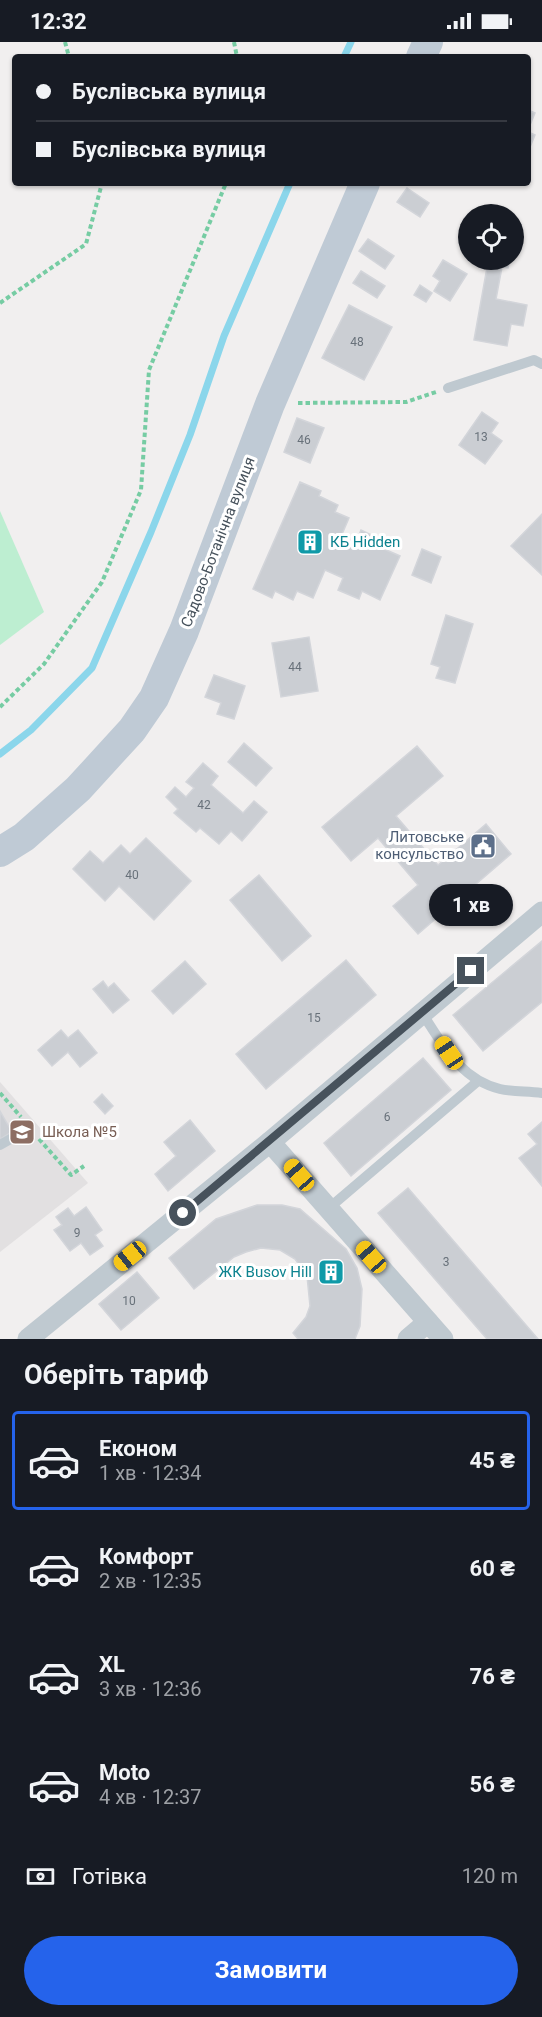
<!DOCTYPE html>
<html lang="uk">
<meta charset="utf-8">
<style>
:root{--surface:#171b24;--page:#20242c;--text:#f1f3f6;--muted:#9ea1a6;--line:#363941;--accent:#2563eb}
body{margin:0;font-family:Roboto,sans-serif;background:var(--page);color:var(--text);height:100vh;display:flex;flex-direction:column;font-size:22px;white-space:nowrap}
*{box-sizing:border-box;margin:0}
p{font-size:20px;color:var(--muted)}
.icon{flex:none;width:33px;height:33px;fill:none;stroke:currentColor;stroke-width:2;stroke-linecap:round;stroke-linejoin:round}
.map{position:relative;height:1297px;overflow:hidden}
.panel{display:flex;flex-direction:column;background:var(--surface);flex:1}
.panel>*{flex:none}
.hud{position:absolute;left:12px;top:12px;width:519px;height:132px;border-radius:6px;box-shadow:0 2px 4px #0004;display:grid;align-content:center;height:132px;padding:0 24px;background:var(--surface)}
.tools{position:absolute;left:458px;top:162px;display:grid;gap:12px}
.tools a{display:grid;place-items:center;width:66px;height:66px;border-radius:50%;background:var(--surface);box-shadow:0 2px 4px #0004;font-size:30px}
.end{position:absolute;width:27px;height:27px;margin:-14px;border:8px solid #47525c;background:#fff;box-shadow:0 0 0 3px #fff}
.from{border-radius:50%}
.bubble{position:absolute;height:42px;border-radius:21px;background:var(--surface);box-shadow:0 2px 4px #0004;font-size:20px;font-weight:700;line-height:42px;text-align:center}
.car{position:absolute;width:18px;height:36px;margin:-18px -9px;border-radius:8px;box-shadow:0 0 4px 2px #0007;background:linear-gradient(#f5c518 24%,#345 0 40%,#f5c518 0 76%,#345 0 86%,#f5c518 0)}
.hud b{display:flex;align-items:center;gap:21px;height:57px;font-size:22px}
.hud b+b{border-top:2px solid var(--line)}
.hud i{width:15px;height:15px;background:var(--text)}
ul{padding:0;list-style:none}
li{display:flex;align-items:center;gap:18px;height:99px;margin:0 12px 9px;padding:0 12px;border:3px solid transparent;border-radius:6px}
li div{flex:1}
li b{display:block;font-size:22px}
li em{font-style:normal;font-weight:700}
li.selected{border-color:var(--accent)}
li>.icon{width:54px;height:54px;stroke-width:1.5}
h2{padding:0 24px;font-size:27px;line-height:72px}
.pay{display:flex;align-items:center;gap:15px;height:66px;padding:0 24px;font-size:22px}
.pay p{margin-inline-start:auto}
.action{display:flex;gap:12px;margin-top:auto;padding:12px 24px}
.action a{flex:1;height:69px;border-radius:36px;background:var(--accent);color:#fff;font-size:24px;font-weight:700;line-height:69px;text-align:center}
.status{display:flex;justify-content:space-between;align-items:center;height:42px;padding:0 30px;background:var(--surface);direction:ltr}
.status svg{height:16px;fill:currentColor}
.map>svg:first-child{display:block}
.education{fill:#e2e0e1}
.green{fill:#bdeed1}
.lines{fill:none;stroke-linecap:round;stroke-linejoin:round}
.stream{stroke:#8bd6eb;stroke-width:7}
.building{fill:#cbced3;stroke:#d3d5da;stroke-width:1.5}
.path{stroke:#76cca3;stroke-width:4;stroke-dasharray:4.5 3;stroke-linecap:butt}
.lane{stroke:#bfc9d0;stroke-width:10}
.street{stroke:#bfc9d0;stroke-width:21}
.secondary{stroke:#bfcad5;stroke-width:30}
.route{stroke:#47525c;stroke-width:8}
.labels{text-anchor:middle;stroke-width:6;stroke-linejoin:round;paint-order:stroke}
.number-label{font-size:12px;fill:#68717a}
.street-label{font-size:15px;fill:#47525c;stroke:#fff}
.culture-label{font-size:15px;fill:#0d838f;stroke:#fff;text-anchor:start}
.service-label{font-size:15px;fill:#4e5e75;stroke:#fff;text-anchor:end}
.education-label{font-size:15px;fill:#785e54;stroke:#fff;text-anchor:start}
</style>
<div class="status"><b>12:32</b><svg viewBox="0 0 49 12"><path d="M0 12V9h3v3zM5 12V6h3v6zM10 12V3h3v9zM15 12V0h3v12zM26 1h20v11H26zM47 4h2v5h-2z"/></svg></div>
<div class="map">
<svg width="542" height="1297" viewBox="0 0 542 1297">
<rect width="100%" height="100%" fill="#f1efef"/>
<path class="education" d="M0,1040l88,101 -88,69z"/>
<path class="green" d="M0,469l44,101 -44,33z"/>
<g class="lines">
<g class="stream">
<path d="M344,15l7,-15"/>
<path d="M0,712l31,-24 61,-62 59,-136 39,-97 34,-99 66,-153"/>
</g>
</g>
<g class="building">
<path d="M528,68l7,3 -7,17z"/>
<path d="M528,90l7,3 -7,17z"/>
<path d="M407,146l22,15 -9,14 -23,-15z"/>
<path d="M368,197l26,17 -9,13 -26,-18z"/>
<path d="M443,218l24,14 -17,27 -16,-10 6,-10 -7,-5z"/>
<path d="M480,218h30l-2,8 -6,-1 -6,32 31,6 -4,21 -12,-2 -4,22 -33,-6 14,-78z"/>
<path d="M361,229l24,15 -8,12 -24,-15z"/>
<path d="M420,243l12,8 -6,9 -12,-7z"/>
<path d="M349,263l43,22 -28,53 -42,-22z"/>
<path d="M482,370l16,11 -7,10 11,8 -17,23 -26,-19z"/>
<path d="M297,376l27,10 -14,35 -26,-11z"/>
<path d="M300,440l21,9 -2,5 19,9 -3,7 14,6 -9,21 15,6 6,-15 17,8 -3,7 25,11 -20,44 -18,-9 -3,8 -21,-9 5,-12 -18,-8 -12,28 -16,-7 -4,9 -18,-9 -3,7 -19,-9z"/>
<path d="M542,472v61l-31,-29z"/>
<path d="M422,507l19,8 -10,26 -19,-8z"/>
<path d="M446,573l27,9 -18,59 -19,-5 4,-11 -9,-3z"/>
<path d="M309,595l9,54 -37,6 -9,-54z"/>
<path d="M214,633l31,11 -11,33 -17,-5 4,-11 -16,-6z"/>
<path d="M244,701l28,25 -16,18 -28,-24z"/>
<path d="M417,704l26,30 -47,40 42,49 48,-41 25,30 -93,80 -25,-28 25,-21 -40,-47 -27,23 -29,-34z"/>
<path d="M203,721l15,13 -7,9 32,28 11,-12 13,11 -25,29 -11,-10 -12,13 -19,-16 -4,4 -22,-19 4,-4 -12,-12 9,-10 11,10 8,-9 -8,-6z"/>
<path d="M146,796l45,43 -37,39 -35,-34 -14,15 -32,-32 17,-18 13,12 18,-18 9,9z"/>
<path d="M259,833l52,61 -29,25 -52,-61z"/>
<path d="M542,899v61l-59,49 -30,-36z"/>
<path d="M346,918l30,35 -110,94 -30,-35z"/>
<path d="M185,919l21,23 -33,30 -21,-23z"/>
<path d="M103,939l5,7 6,-5 15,17 -16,13 -20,-24z"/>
<path d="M61,988l7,8 10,-8 19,23 -17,14 -12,-15 -16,14 -14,-16z"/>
<path d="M423,1016l28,32 -100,86 -27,-33z"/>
<path d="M102,1052l11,12 -8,8 -11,-12z"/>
<path d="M0,1069l12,21 -12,7z"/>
<path d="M190,1078l25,31 -47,40 -13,-17 21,-18 -12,-14z"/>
<path d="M542,1080v64l-23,-28 18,-14 -9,-10z"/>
<path d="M408,1146l130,151h-51l-53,-61 -56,-65z"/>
<path d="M257,1163h25l18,4 46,40 11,19 5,21 -2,37 -5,13h-57l-5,-6 13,-16 4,-11 -3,-30 -12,-17 -15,-9 -19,-2 -15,4 -12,5 -40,32 -25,-31 47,-39z"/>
<path d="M86,1165l16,23 -7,5 8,11 -13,9 -9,-12 -11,8 -16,-21 8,-5 -6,-8 12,-9 6,8z"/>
<path d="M137,1230l22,26 -38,32 -22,-26z"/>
</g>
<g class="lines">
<g class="path">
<path d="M65,0l4,15"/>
<path d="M234,0l3,15"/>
<path d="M0,261l86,-59 16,-61"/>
<path d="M298,361l108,-1 30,-10"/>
<path d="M0,665l44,-43 58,-82 39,-92 8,-120 77,-187"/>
<path d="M0,1051l21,24"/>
<path d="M39,1097l32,36 13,-9"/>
</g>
<g class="lane">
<path d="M448,346l86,-28 8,4"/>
<path d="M422,971c21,32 38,66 78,76 13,3 28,2 42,4"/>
<path d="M0,1103l30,-17"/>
<path d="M329,1166l149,-127"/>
</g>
<g class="street">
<path d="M270,1100l173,197"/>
<path d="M28,1297l242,-197 272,-230"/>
<path d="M408,1297l20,-17"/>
</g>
<g class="secondary">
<path d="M421,15l7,-15"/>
<path d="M0,810l24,-15 54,-48 54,-59 22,-32 30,-67 86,-227 95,-221"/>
</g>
</g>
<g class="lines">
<path class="route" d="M183,1171l288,-242"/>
</g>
<defs>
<symbol id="building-square" viewBox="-11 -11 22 22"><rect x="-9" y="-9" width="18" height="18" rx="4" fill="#0f9aa8" stroke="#fff"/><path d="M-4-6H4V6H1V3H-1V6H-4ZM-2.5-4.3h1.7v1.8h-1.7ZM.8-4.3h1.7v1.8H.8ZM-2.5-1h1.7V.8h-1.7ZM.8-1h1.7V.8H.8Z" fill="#fff"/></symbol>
<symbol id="civic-square" viewBox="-11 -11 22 22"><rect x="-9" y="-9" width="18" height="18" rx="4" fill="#5c6f8a" stroke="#fff"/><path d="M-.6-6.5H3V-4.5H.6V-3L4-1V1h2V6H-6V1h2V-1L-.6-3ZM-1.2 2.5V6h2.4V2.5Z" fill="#fff"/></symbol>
<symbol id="school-square" viewBox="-11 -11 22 22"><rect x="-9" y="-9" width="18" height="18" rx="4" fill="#8d6e63" stroke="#fff"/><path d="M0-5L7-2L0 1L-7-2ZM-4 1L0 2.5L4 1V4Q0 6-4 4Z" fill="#fff"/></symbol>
</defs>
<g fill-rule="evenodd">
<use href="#building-square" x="295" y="485" width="30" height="30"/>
<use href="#civic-square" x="468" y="789" width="30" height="30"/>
<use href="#school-square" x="7" y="1075" width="30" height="30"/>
<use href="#building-square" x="316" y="1215" width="30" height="30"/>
</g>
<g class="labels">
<g class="number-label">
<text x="357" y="304">48</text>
<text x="481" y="399">13</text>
<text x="304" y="402">46</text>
<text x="295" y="629">44</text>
<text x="204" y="767">42</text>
<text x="132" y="837">40</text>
<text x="314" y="980">15</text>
<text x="387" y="1079">6</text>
<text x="77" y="1195">9</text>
<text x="446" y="1224">3</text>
<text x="129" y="1263">10</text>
</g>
<g class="street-label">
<text transform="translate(218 500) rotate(-69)" y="5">Садово-Ботанічна вулиця</text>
</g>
<g class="culture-label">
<text x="330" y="505">КБ Hidden</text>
<text x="312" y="1235" text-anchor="end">ЖК Busov Hill</text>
</g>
<g class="service-label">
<text x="464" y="800">Литовське<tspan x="464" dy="17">консульство</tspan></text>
</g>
<g class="education-label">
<text x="42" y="1095">Школа №5</text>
</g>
</g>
</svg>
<div class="tools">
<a><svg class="icon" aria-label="locate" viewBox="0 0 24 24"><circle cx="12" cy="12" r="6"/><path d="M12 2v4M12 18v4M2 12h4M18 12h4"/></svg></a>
</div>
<i class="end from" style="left:183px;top:1171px"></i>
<i class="end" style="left:471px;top:929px"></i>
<div class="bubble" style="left:429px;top:842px;width:84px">1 хв</div>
<i class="car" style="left:449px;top:1011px;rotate:326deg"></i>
<i class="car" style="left:299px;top:1133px;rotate:319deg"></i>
<i class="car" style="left:130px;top:1214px;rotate:231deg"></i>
<i class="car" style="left:371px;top:1215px;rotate:319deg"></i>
<div class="hud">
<b><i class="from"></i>Буслівська вулиця</b>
<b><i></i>Буслівська вулиця</b>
</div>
</div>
<section class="panel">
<h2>Оберіть тариф</h2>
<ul>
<li class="selected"><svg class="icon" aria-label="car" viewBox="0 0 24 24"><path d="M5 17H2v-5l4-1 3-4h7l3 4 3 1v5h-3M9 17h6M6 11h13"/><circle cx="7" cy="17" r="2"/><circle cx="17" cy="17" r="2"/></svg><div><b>Економ</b><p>1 хв · 12:34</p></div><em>45 ₴</em></li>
<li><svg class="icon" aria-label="car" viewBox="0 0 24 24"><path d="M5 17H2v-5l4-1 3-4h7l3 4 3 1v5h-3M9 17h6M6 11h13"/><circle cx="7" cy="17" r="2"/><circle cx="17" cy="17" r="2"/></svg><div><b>Комфорт</b><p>2 хв · 12:35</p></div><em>60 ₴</em></li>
<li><svg class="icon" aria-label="car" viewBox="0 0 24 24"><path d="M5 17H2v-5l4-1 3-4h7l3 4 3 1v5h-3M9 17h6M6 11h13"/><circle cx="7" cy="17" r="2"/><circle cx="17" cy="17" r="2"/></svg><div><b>XL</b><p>3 хв · 12:36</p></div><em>76 ₴</em></li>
<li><svg class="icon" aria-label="car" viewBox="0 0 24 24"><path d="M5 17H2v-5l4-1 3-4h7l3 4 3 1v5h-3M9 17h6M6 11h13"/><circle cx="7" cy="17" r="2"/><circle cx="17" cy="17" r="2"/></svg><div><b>Moto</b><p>4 хв · 12:37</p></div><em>56 ₴</em></li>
</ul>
<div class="pay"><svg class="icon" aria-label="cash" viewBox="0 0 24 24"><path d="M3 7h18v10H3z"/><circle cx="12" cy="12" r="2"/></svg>Готівка<p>120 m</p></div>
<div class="action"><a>Замовити</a></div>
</section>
